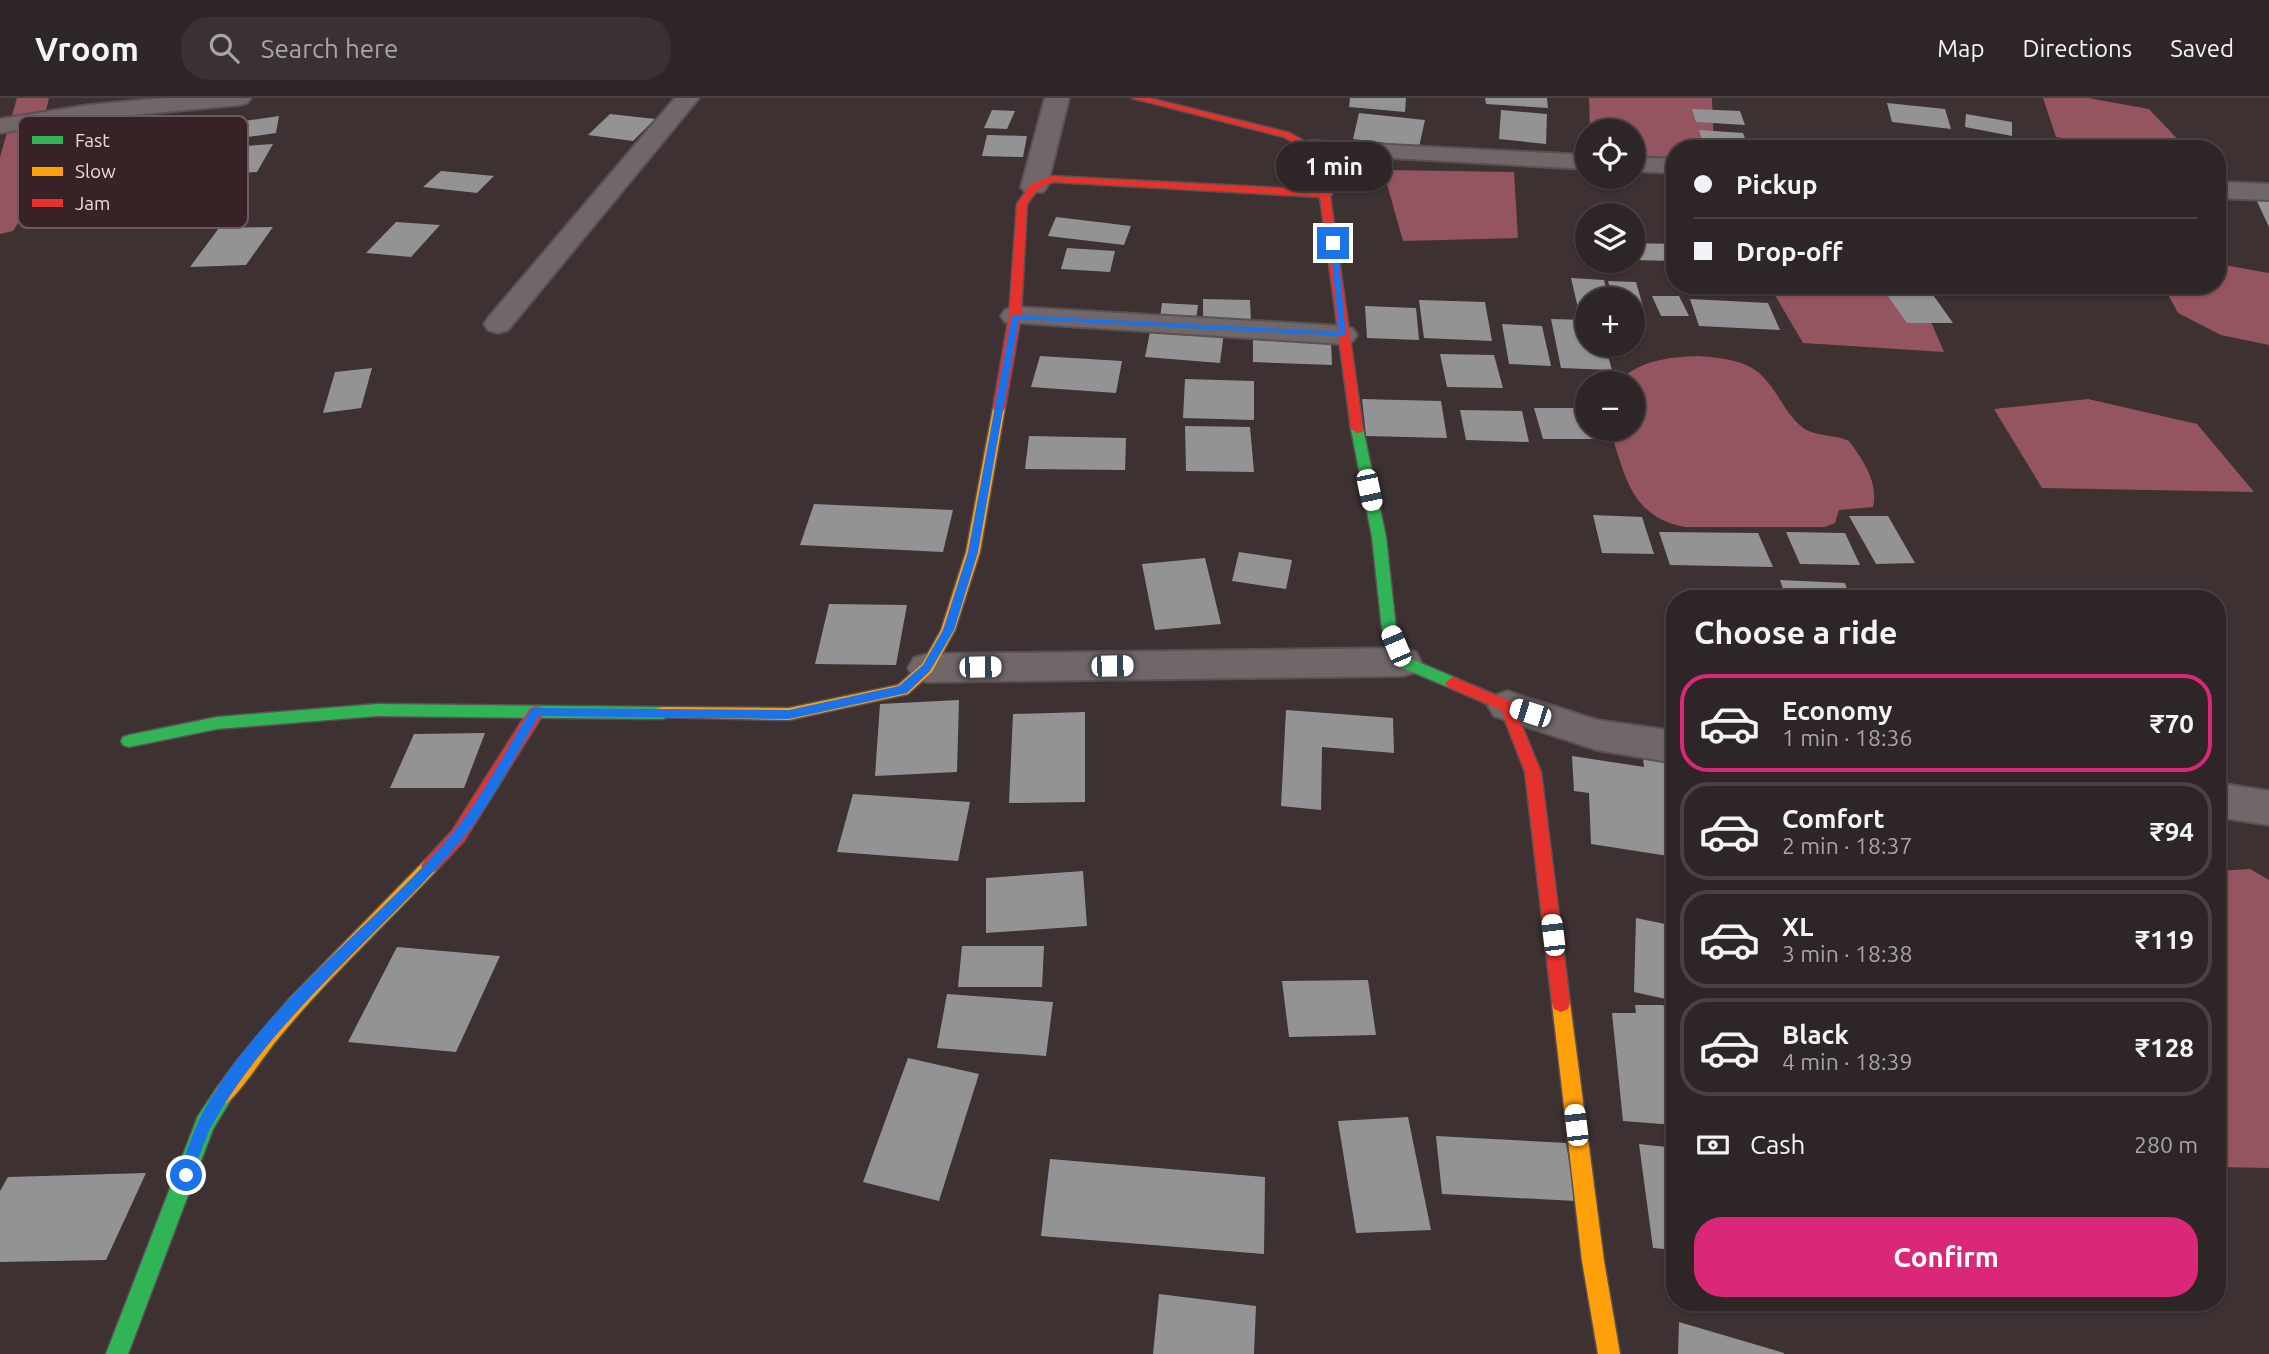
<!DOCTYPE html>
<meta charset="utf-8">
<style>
:root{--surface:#2e2526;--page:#3a3132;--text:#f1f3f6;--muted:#a7a5a7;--line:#494243;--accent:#db2777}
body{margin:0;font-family:Ubuntu,sans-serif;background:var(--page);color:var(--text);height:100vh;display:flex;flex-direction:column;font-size:26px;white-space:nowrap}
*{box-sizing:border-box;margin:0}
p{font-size:23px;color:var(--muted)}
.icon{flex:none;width:38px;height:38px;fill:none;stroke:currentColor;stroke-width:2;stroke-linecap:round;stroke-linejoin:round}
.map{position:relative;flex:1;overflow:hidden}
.side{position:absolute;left:1666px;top:492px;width:560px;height:721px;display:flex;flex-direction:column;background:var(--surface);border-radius:28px;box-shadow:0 2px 5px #0004,0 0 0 2px var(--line)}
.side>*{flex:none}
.top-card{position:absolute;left:1666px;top:42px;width:560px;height:154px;border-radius:28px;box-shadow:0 2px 5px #0004,0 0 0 2px var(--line);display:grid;align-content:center;height:154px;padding:0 28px;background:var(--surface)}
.tools{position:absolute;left:1575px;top:21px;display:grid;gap:14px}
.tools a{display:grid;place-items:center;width:70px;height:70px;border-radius:50%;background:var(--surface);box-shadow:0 2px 5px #0004,0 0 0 2px var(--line);font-size:35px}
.end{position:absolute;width:32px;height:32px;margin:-16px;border:9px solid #1a73e8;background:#fff;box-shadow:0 0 0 4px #fff}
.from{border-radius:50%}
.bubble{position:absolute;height:49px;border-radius:24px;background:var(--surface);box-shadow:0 2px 5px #0004,0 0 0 2px var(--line);font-size:23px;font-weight:700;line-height:49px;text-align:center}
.car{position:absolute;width:21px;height:42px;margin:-21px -10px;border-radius:9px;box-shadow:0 0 5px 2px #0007;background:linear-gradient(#fff 24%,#345 0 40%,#fff 0 76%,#345 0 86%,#fff 0)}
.top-card b{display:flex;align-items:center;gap:24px;height:66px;font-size:26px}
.top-card b+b{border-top:2px solid var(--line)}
.top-card i{width:18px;height:18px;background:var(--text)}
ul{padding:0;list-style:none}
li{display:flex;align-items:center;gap:21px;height:98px;margin:0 14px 10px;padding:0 14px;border:4px solid var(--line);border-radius:28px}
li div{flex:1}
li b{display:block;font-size:26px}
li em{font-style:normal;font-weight:700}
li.selected{border-color:var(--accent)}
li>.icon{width:63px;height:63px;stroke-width:1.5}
h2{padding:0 28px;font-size:32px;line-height:84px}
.pay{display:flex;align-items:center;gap:18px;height:77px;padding:0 28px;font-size:26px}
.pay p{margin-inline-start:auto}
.button{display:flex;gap:14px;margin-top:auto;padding:14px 28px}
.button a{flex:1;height:80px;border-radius:28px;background:var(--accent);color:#fff;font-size:28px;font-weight:700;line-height:80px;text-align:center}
header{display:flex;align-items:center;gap:42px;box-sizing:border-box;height:98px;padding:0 35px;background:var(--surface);border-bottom:2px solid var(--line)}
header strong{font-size:33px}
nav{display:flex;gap:38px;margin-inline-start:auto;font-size:24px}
.search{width:490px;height:63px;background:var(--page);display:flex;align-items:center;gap:18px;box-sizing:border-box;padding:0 24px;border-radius:28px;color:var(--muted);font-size:26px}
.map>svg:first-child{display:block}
.water{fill:#955560}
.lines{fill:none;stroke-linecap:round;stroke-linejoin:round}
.canal{fill:#955560;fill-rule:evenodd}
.building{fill:#939396}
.street-casing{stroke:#5b5052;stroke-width:4}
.fast-casing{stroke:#5b5052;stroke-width:3}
.slow-casing{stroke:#5b5052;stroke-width:3}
.jam-casing{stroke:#5b5052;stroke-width:3}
.street{fill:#706768;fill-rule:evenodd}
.fast{fill:#30b455;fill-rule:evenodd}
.slow{fill:#ff9f0a;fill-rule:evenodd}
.jam{fill:#e5322d;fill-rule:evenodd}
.route{fill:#1a73e8}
.key{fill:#372226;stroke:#6c595d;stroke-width:2}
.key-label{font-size:19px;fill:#e9dadc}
</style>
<header>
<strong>Vroom</strong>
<div class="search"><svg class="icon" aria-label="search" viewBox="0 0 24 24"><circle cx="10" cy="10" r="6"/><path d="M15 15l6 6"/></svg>Search here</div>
<nav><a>Map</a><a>Directions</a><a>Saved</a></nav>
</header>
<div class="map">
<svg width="2269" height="1256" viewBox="0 0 2269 1256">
<rect width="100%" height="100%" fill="#3d3132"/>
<g class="water">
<path d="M1589,0h123l2,51h-39v23l-42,-3v-38h-43z"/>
<path d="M2043,0h45l61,11 38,40h-43l-88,-12z"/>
<path d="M1383,72l131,2 4,66 -115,3z"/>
<path d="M2218,166l51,9v72l-48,-10 -43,-22 -15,-28h54z"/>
<path d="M1769,187h146l29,67 -141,-9z"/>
<path d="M1699,258c23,2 51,4 66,23 14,15 20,34 37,48 13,10 32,7 47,14 14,19 30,42 24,66l-34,3 -4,13 -11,4h-139c-54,-10 -60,-51 -75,-98h23v-46h-16c22,-23 52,-26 82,-27z"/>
<path d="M2088,301l109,25 57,68 -212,-4 -48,-79z"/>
<path d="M2250,771l19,11v288l-52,-1v-296z"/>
</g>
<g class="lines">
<path class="canal" d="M17,0h32l-31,125 -5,8 -13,3v-77z"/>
</g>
<g class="building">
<path d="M1350,0h56l-1,14 -56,-5z"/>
<path d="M1485,0h62l1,10 -62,-4z"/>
<path d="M1887,5l58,6 6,20 -59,-7z"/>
<path d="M1692,11l48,2 5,14 -49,-3z"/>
<path d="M992,12l23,1 -8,18 -23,-1z"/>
<path d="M1501,12l46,4 -1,30 -47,-5z"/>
<path d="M1359,15l66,7 -6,27 -66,-8z"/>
<path d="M610,16l45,5 -22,22 -45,-6z"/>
<path d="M1966,16l46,8v14l-47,-9z"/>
<path d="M279,18l-3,17 -42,6 4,-17z"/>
<path d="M1699,32l44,3 6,16h-44z"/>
<path d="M987,37l40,1 -4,21 -41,-1z"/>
<path d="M273,46l-16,28 -44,3 18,-28z"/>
<path d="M441,73l53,5 -17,17 -54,-6z"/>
<path d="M2255,99l14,2v28z"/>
<path d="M1056,119l75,9 -7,19 -76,-9z"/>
<path d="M396,124l44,3 -29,32 -45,-4z"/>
<path d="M273,129l-27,38 -56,2 29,-39z"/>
<path d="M1633,145l42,1v17l-42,-1z"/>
<path d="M1067,150l48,3 -5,21 -49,-3z"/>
<path d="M1571,180l33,2 5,19h-22v9h-9z"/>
<path d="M1608,183l28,1 8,28 -11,-1v-10h-20z"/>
<path d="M1880,187h46l27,38h-46z"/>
<path d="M1652,198h27l10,20h-28z"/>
<path d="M1203,201l47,1 1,22 -48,-1z"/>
<path d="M1690,201l78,4 12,27 -81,-4z"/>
<path d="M1419,202l66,2 7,39 -68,-3z"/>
<path d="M1162,205l36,2 -2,15 -36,-2z"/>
<path d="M1365,208l51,2 3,32 -52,-2z"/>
<path d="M1551,221l36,1v25h18l7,25 -51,-2z"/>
<path d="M1502,226l40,2 9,40 -42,-2z"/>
<path d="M1151,229l73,5 -4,31 -75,-6z"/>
<path d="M1253,240l78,3 1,24 -79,-3z"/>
<path d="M1440,256l54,1 9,33 -56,-1z"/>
<path d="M1040,258l82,5 -6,32 -85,-6z"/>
<path d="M372,270l-11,40 -38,5 12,-41z"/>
<path d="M1185,281l69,2v39l-71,-2z"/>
<path d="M1362,301l79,2 6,37 -81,-2z"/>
<path d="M1534,310h53v21h17l4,10h-65z"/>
<path d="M1460,312l62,1 7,31 -63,-2z"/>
<path d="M1185,328l65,1 4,45 -68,-1z"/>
<path d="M1029,338l97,2 -1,32 -100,-1z"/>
<path d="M814,406l139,6 -10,42 -143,-7z"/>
<path d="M1593,417l49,2 12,37 -52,-1z"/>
<path d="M1849,418h39l27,47 -39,1z"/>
<path d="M1659,434l99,1 15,34 -103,-2z"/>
<path d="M1786,434l59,1 15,32 -60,-1z"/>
<path d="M1239,454l53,8 -6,29 -54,-8z"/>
<path d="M1205,460l16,66 -66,6 -13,-66z"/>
<path d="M1780,482l65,3 5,15h-64z"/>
<path d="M829,506l78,1 -11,60 -81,-1z"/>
<path d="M959,602l-2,72 -82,4 5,-72z"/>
<path d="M1286,612l107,8 1,35 -72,-6 -1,63 -40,-4z"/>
<path d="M1085,614v90l-76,1 4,-89z"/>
<path d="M485,635l-21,55h-74l24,-54z"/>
<path d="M1642,651l33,5v103l-84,-13 -2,-51 -15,-2 -2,-35 72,11z"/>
<path d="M853,696l117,8 -12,59 -121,-9z"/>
<path d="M1083,773l4,55 -101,7v-55z"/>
<path d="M1636,820l39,8v75l-41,-9z"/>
<path d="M962,848h82l-2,41h-84z"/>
<path d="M397,849l103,9 -44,96 -108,-10z"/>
<path d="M1368,882l8,55 -87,2 -7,-56z"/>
<path d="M947,896l106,8 -7,54 -109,-8z"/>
<path d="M1635,907h28l12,12v108l-52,-4 -11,-108h24z"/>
<path d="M908,960l71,16 -40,127 -76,-19z"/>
<path d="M1408,1019l23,113 -75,3 -18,-112z"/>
<path d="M1436,1038l130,7 10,58 -134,-7z"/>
<path d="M1639,1046l36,4v102l-22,-2z"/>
<path d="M1050,1061l215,18 -1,77 -223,-18z"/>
<path d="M146,1075l-40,87 -106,2v-71l8,-14z"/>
<path d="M1159,1196l97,12 -2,48h-101z"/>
<path d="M1679,1224l105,31v1h-106z"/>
</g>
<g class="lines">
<defs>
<g id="street">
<path d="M164,0h87l-4,5 -8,2 -150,14 -89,14v-14l89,-14z"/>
<path d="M675,0h24l-191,232 -10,3 -10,-3 -4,-6 4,-6z"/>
<path d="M1045,0h24l-22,89 -4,5h-18l-4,-5z"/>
<path d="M1311,43l276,14v14l-285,-16 -3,-5 3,-5z"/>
<path d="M1633,59l42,2v14l-42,-2z"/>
<path d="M2217,84l52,2v16l-52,-2z"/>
<path d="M1015,209l328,19 10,3 4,6 -4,6 -10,3 -338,-22 -4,-6 4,-6z"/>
<path d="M1403,550l13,4 5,10 -5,10 -13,4 -476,6 -13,-4 -6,-10 6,-10 13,-4z"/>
<path d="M1507,593l90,29 78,11v32l-78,-13 -103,-34 -6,-10 6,-10z"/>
<path d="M2217,685l52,8v34l-52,-8z"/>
</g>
<g id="fast">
<path d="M1357,327l6,4 23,108 10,92 13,29 49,21 3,4 -3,4h-10l-50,-21 -16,-37 -10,-92 -21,-108z"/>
<path d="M377,606l285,3 6,2 2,4 -2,4 -6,2 -285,-3 -160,13 -88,18 -6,-2 -2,-4 2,-4 6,-2 88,-18z"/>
<path d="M223,989l7,2 3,7 -20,33 -85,225h-22l92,-238 18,-27z"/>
</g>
<g id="slow">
<path d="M999,306l6,4 -25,144 -25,78 -23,42 -24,22 -119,26 -133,-3 -2,-4 2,-4 6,-2 127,1 109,-23 24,-21 19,-34 25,-78 27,-144z"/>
<path d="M430,761l6,2 3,5 -3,5c-53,56 -110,109 -159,169 -12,14 -41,60 -54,65l-7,-2 -3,-7 3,-7 23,-31 50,-59 135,-138z"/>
<path d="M1561,896l7,3 2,6 34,258 16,93h-22l-16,-93 -30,-258 2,-6z"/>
</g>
<g id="jam">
<path d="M1132,0h17l141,35 26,15 10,17 6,29 -2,2 33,233 -1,3 -5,1 -6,-4 -31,-232 -267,-15 -15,7 -11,15 -6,112 -16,92 -2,3h-8l-2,-3 16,-92 8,-112 13,-19 21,-9 268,14 -3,-25 -9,-15 -23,-13z"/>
<path d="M1453,579l59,25 29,70 29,231 -2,6 -7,3 -7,-3 -2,-6 -27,-231 -24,-62 -53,-23 -3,-4z"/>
<path d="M536,608l6,2 2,4 -2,4 -78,125 -28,30 -6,2 -6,-2 -3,-5 3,-5 28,-30 78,-123z"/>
</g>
</defs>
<use href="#street" class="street-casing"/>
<use href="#fast" class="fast-casing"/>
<use href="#slow" class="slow-casing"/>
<use href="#jam" class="jam-casing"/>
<use href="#street" class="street"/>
<use href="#fast" class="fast"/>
<use href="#slow" class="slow"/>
<use href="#jam" class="jam"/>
</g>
<path class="route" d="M1330,143l7,2 9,93 -327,-17 -41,233 -24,78 -24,41 -23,22 -118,26 -250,-3c-23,38 -51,93 -79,126 -81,95 -186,173 -248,283 -9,17 -14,37 -21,55h-11l-2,-5c7,-18 13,-38 21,-55 52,-106 177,-195 253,-286 30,-36 55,-86 80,-126l257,2 110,-24 24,-21 20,-35 25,-78 44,-237 327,17z"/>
<rect x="18" y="18" width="230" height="112" rx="10" class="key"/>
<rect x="32" y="38" width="31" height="8" fill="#30b455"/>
<rect x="32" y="69" width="31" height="9" fill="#ff9f0a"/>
<rect x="32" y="101" width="31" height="8" fill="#e5322d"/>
<g class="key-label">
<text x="75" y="49">Fast</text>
<text x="75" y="80">Slow</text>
<text x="75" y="112">Jam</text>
</g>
</svg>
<div class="tools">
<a><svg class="icon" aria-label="locate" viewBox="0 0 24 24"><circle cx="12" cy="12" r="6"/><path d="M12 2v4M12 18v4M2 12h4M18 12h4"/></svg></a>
<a><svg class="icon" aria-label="layers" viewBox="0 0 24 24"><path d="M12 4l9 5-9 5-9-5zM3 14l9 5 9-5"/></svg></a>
<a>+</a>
<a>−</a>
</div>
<i class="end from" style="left:186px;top:1077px"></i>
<i class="end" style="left:1333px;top:145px"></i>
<div class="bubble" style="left:1276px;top:44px;width:116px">1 min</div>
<i class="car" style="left:1369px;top:392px;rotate:168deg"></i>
<i class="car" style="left:1396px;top:548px;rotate:337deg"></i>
<i class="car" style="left:1112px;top:568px;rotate:89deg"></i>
<i class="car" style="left:980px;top:569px;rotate:89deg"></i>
<i class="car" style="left:1530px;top:615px;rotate:288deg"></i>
<i class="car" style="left:1553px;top:837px;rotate:353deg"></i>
<i class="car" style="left:1576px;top:1027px;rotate:353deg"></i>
<div class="top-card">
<b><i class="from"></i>Pickup</b>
<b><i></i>Drop-off</b>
</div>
<section class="side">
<h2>Choose a ride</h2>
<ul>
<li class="selected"><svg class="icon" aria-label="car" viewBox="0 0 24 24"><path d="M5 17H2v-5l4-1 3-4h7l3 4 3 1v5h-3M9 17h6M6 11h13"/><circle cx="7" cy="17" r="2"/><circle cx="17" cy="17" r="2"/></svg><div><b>Economy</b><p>1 min · 18:36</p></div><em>₹70</em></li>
<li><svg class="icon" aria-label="car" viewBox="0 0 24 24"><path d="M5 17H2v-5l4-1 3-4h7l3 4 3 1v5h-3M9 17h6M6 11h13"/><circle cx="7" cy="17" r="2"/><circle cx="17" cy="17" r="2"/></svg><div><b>Comfort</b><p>2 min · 18:37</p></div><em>₹94</em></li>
<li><svg class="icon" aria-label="car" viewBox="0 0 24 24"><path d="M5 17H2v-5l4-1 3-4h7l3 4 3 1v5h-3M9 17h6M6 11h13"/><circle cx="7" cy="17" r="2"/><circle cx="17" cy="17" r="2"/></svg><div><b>XL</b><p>3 min · 18:38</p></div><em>₹119</em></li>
<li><svg class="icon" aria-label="car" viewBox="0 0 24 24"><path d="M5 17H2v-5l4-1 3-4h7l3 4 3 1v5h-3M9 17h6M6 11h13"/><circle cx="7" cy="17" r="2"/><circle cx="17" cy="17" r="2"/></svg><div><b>Black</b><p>4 min · 18:39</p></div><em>₹128</em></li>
</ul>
<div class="pay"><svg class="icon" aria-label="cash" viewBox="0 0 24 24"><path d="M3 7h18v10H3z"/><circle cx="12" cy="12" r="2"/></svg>Cash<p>280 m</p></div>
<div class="button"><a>Confirm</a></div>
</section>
</div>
